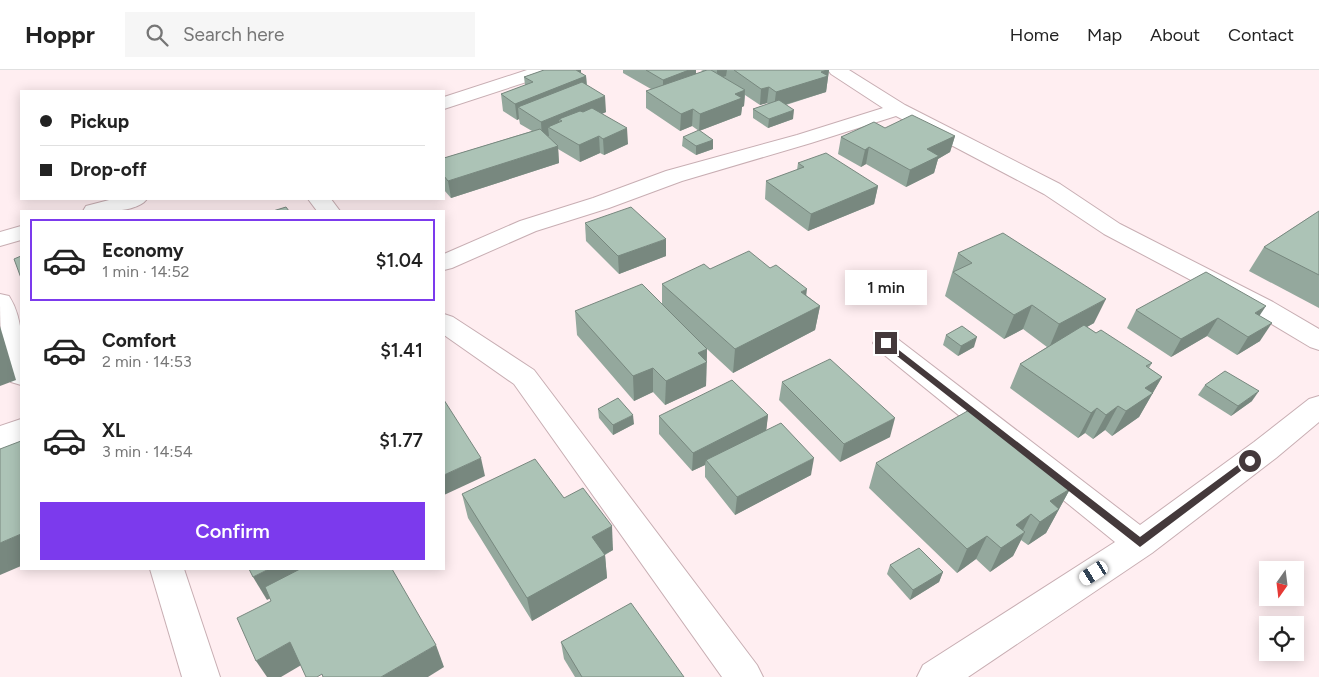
<!DOCTYPE html>
<meta charset="utf-8">
<style>
:root{--surface:#fff;--page:#f6f6f6;--text:#222;--muted:#767676;--line:#e0e0e0;--accent:#7c3aed}
body{margin:0;font-family:Figtree,sans-serif;background:var(--page);color:var(--text);height:100vh;display:flex;flex-direction:column;font-size:19px;white-space:nowrap}
*{box-sizing:border-box;margin:0}
p{font-size:16px;color:var(--muted)}
.icon{flex:none;width:28px;height:28px;fill:none;stroke:currentColor;stroke-width:2;stroke-linecap:round;stroke-linejoin:round}
.map{position:relative;flex:1;overflow:hidden}
.side{position:absolute;left:20px;top:140px;width:425px;height:360px;display:flex;flex-direction:column;background:var(--surface);border-radius:0px;box-shadow:0 2px 12px #0003}
.side>*{flex:none}
.hud{position:absolute;left:20px;top:20px;width:425px;height:110px;border-radius:0px;box-shadow:0 2px 12px #0003;display:grid;align-content:center;height:110px;padding:0 20px;background:var(--surface)}
.needle{width:32px;rotate:194deg}
.buttons{position:absolute;left:1259px;top:491px;display:grid;gap:10px}
.buttons a{display:grid;place-items:center;width:45px;height:45px;border-radius:0px;background:var(--surface);box-shadow:0 2px 12px #0003;font-size:25px}
.end{position:absolute;width:22px;height:22px;margin:-11px;border:6px solid #44393b;background:#fff;box-shadow:0 0 0 2px #fff}
.from{border-radius:50%}
.bubble{position:absolute;height:35px;border-radius:0px;background:var(--surface);box-shadow:0 2px 12px #0003;font-size:16px;font-weight:600;line-height:35px;text-align:center}
.car{position:absolute;width:15px;height:30px;margin:-15px -8px;border-radius:6px;box-shadow:0 0 4px 1px #0007;background:linear-gradient(#fff 24%,#345 0 40%,#fff 0 76%,#345 0 86%,#fff 0)}
.hud b{display:flex;align-items:center;gap:18px;height:48px;font-size:19px}
.hud b+b{border-top:1px solid var(--line)}
.hud i{width:12px;height:12px;background:var(--text)}
ul{padding:9px 0 0;list-style:none}
li{display:flex;align-items:center;gap:15px;height:82px;margin:0 10px 8px;padding:0 10px;border:2px solid transparent;border-radius:0px}
li div{flex:1}
li b{display:block;font-size:19px}
li em{font-style:normal;font-weight:600}
li.on{border-color:var(--accent)}
li>.icon{width:45px;height:45px;stroke-width:1.5}
.cta{display:flex;gap:10px;margin-top:auto;padding:10px 20px}
.cta a{flex:1;height:58px;border-radius:0px;background:var(--accent);color:#fff;font-size:20px;font-weight:600;line-height:58px;text-align:center}
header{display:flex;align-items:center;gap:30px;box-sizing:border-box;height:70px;padding:0 25px;background:var(--surface);border-bottom:1px solid var(--line)}
header strong{font-size:24px}
nav{display:flex;gap:28px;margin-inline-start:auto;font-size:18px}
.search{width:350px;height:45px;background:var(--page);display:flex;align-items:center;gap:12px;box-sizing:border-box;padding:0 18px;border-radius:0px;color:var(--muted);font-size:19px}
.map>svg:first-child{display:block}
.lines{fill:none;stroke-linecap:round;stroke-linejoin:round}
.minor-casing{stroke:#c8aeb3;stroke-width:2}
.minor{fill:#fff;fill-rule:evenodd}
.wall{fill:#94a89d}
.shaded-wall{fill:#78887f}
.building{fill:#acc3b6;stroke:#78887f}
.route{fill:#44393b}
</style>
<header>
<strong>Hoppr</strong>
<div class="search"><svg class="icon" aria-label="search" viewBox="0 0 24 24"><circle cx="10" cy="10" r="6"/><path d="M15 15l6 6"/></svg>Search here</div>
<nav><a>Home</a><a>Map</a><a>About</a><a>Contact</a></nav>
</header>
<div class="map">
<svg width="1319" height="607" viewBox="0 0 1319 607">
<rect width="100%" height="100%" fill="#ffeef1"/>
<g class="lines">
<defs>
<g id="minor">
<path d="M527,0h27l-3,4 -107,35v-12z"/>
<path d="M828,0h21l56,35 155,79 60,40 153,78 46,27v21l-9,-3 -55,-33 -151,-80 -60,-40 -148,-78 -85,27 -129,38 -73,27 -73,23 -84,37 -8,2v-16l76,-33 73,-23 73,-27 131,-36 86,-27 -52,-34z"/>
<path d="M113,129h34c-10,14 -48,13 -64,12l3,-5z"/>
<path d="M308,129h23l9,12h-23z"/>
<path d="M21,156v14l-21,6v-14z"/>
<path d="M0,224l9,2c16,25 14,61 12,89l-10,-3c-11,-26 -11,-59 -11,-88z"/>
<path d="M444,244l9,3 81,53 223,295 6,12h-41l-208,-293 -70,-49z"/>
<path d="M886,264l9,3 245,188 114,-83 55,-43 10,-3v26l-43,36 -124,95 -184,124h-51l6,-12 192,-123 -238,-193 -4,-6 4,-6z"/>
<path d="M21,349v23l-21,7v-23z"/>
<path d="M150,499h34l36,108h-38z"/>
</g>
</defs>
<use href="#minor" class="minor-casing"/>
<use href="#minor" class="minor"/>
</g>
<g class="wall">
<path d="M544,0h37v3l5,3 1,9 19,27 -4,2 26,30 -24,11 -4,-2 -20,9 -22,-13 1,14 -108,35 -7,-8v-32l88,-27 -12,-7 -1,-5 -2,1 -14,-9 -2,-17 24,-9 -1,-8z"/>
<path d="M623,0h73v4l7,-3 -2,-1h128l-3,22 -40,13 7,14 -25,9 -15,-10v-9l15,-5 -1,-1 -7,2 -15,-10 -1,11 -2,1 -1,8 -42,16 -7,-5 -12,5 -34,-23v-17l5,-2 -28,-16z"/>
<path d="M885,58l70,8 -5,16 -12,7 -4,14 -28,14 -40,-23 -5,3 -23,-13 3,-17z"/>
<path d="M683,67l30,3v9l-17,6 -14,-9z"/>
<path d="M798,93l80,23 -4,18 -66,27 -43,-32 1,-18 31,-11z"/>
<path d="M1319,141v97l-70,-37 15,-24z"/>
<path d="M585,153l81,33 -47,18 -33,-33z"/>
<path d="M958,183l136,70 -7,4 9,6 56,30 -3,5 13,9 -23,40 -27,19 -7,-6 -12,9 -8,-6 -7,5 -68,-50 10,-24 27,-17 -24,-18 -19,10 -59,-43z"/>
<path d="M710,199l96,26 14,11 -5,24 -82,43 -26,-24 -1,37 -41,19 -12,-13 -19,9 -57,-66 -2,-24 87,-8v-19z"/>
<path d="M1136,240l124,6v25l-23,14 -30,-19 -36,21 -44,-29z"/>
<path d="M946,265l28,12 -16,9 -15,-11z"/>
<path d="M782,312l108,55 -50,25 -61,-62z"/>
<path d="M1205,315l47,16 -21,15 -33,-21z"/>
<path d="M598,339l36,15 -21,11 -14,-17z"/>
<path d="M768,345l-2,15 45,45 -76,40 -30,-38v-12l-13,6 -33,-37v-18z"/>
<path d="M876,393l194,26 -24,44 -18,12 -7,-5 -8,16 -23,16 -14,-13 -19,14 -88,-85z"/>
<path d="M462,424l102,4 49,52 -8,5 2,23 -75,43 -64,-103z"/>
<path d="M890,495l53,7 -4,10 -29,18 -23,-26z"/>
<path d="M561,572l123,35h-109l-11,-18z"/>
</g>
<g class="shaded-wall">
<path d="M573,0h8v8l5,-2 1,16 -69,15 1,12 -2,1 -2,-16z"/>
<path d="M684,0h12v8l-33,18v-16z"/>
<path d="M717,0h10l-1,6 -9,3z"/>
<path d="M827,0h2l-3,22 -52,16 2,-16 45,-20z"/>
<path d="M769,17l-2,16 -7,2 1,-16z"/>
<path d="M745,20l-1,16 -2,1 -1,8 -42,16 1,-17 35,-20z"/>
<path d="M605,26l1,16 -43,18 -1,-9 -3,-2 1,12 -12,-4 1,9 -7,3 -1,-17z"/>
<path d="M693,39l-1,17 -12,5 1,-17z"/>
<path d="M794,40l-1,9 -25,9 1,-9z"/>
<path d="M627,58l1,16 -24,11 -1,-16z"/>
<path d="M599,66l1,17 -20,9 -1,-17z"/>
<path d="M955,66l-5,16 -12,7 -4,14 -28,14 4,-17 17,-21z"/>
<path d="M713,70v9l-17,6v-9z"/>
<path d="M558,76l1,17 -108,35 -3,-17z"/>
<path d="M869,77l-3,17 -5,3 4,-17z"/>
<path d="M878,116l-4,18 -66,27 3,-17z"/>
<path d="M666,169v17l-47,18 -1,-18z"/>
<path d="M807,219l-3,24 -3,-21z"/>
<path d="M1106,229l-12,24 -45,25 10,-24z"/>
<path d="M1032,235l-9,24 -19,10 10,-24z"/>
<path d="M820,236l-5,24 -82,43 2,-24z"/>
<path d="M1266,236l-12,18 1,-11z"/>
<path d="M1218,248l-11,18 -36,21 10,-18z"/>
<path d="M1272,253l-12,18 -23,14 11,-18z"/>
<path d="M0,256l16,54 -16,6z"/>
<path d="M977,267l-3,10 -16,9 3,-10z"/>
<path d="M707,279l-1,37 -41,19 1,-24 32,-28z"/>
<path d="M653,298v24l-19,9 -1,-25z"/>
<path d="M1162,307l-23,40 -27,19 14,-25 19,-23z"/>
<path d="M1259,321l-7,10 -21,15 7,-10z"/>
<path d="M1118,336l-13,24 -12,9 13,-24z"/>
<path d="M1097,338l-12,25 -7,5 13,-25z"/>
<path d="M633,345l1,9 -21,11v-10z"/>
<path d="M768,345l-2,18 -60,27 -1,5 -13,6 1,-18z"/>
<path d="M895,348l-5,19 -50,25 4,-18z"/>
<path d="M481,388l4,18 -41,19v-20z"/>
<path d="M814,388l-3,17 -76,40 2,-18z"/>
<path d="M1070,419l-24,44 -18,12 22,-44z"/>
<path d="M1031,444l-11,22 5,-4 -12,24 -23,16 11,-24 15,-23z"/>
<path d="M612,456l1,24 -19,10 -2,-23z"/>
<path d="M21,464v32l-21,9v-32z"/>
<path d="M987,466l-11,23 -19,14 10,-24z"/>
<path d="M605,485l2,23 -75,43 -5,-23z"/>
<path d="M269,499h60l-62,31 -14,-23z"/>
<path d="M943,502l-4,10 -29,18 3,-10z"/>
<path d="M290,572l13,22 -22,13h-14l-11,-16z"/>
<path d="M436,575l8,22 -16,10h-47z"/>
</g>
<g class="building">
<path d="M544,0h32l10,6 -71,28 -14,-10 32,-12 -9,-5z"/>
<path d="M646,0h43l-26,10z"/>
<path d="M707,0h4l34,20 -10,4 7,4 -42,16 -7,-5 -12,5 -35,-23z"/>
<path d="M734,0h93l-6,2 7,4 -52,16 -7,-5 -8,2z"/>
<path d="M582,12l23,14 -64,26 -23,-15z"/>
<path d="M779,30l15,10 -25,9 -16,-10z"/>
<path d="M592,38l35,20 -24,11 -4,-3 -20,9 -31,-18 14,-6 -3,-2 21,-8 3,1z"/>
<path d="M912,45l43,21 -28,13 12,7 -29,14 -41,-23 -4,3 -24,-13 33,-15 11,6z"/>
<path d="M540,59l18,17 -110,35 -4,-5v-18z"/>
<path d="M699,60l14,10 -17,6 -13,-9z"/>
<path d="M826,83l52,33 -67,28 -45,-33 38,-14 -6,-4z"/>
<path d="M286,137l3,4h-16z"/>
<path d="M631,137l35,32 -48,17 -33,-33z"/>
<path d="M1319,141v64l-55,-28z"/>
<path d="M1003,163l103,66 -47,25 -27,-19 -18,10 -61,-43 19,-9 -14,-10z"/>
<path d="M749,181l21,17 6,-3 31,24 -6,3 19,14 -85,43 -73,-65 42,-20 6,5z"/>
<path d="M21,186v22l-7,-19z"/>
<path d="M1206,202l60,34 -11,7 17,10 -24,14 -30,-19 -37,21 -45,-29z"/>
<path d="M642,214l65,65 -9,4 9,9 -41,19 -13,-13 -20,8 -58,-65z"/>
<path d="M1084,255l12,8 5,-3 51,33 -6,3 16,11 -17,11 8,5 -27,18 -8,-5 -12,9 -9,-7 -6,5 -71,-49z"/>
<path d="M962,256l15,11 -16,9 -15,-11z"/>
<path d="M830,289l65,59 -51,26 -62,-62z"/>
<path d="M1225,301l34,20 -21,15 -33,-21z"/>
<path d="M732,310l36,35 -75,38 -34,-37z"/>
<path d="M618,328l15,17 -20,10 -15,-16z"/>
<path d="M444,330l37,58 -37,17z"/>
<path d="M971,339l99,80 -20,12 9,8 -19,13 -9,-8 -15,11 9,7 -24,16 -14,-12 -20,13 -91,-86z"/>
<path d="M781,353l33,35 -77,39 -31,-37z"/>
<path d="M21,371v93l-21,9v-94z"/>
<path d="M535,389l29,39 19,-10 29,38 -20,11 13,18 -78,43 -65,-104z"/>
<path d="M919,478l24,24 -30,18 -23,-25z"/>
<path d="M249,499h20l-16,8z"/>
<path d="M300,499h92l44,76 -55,32h-58l-1,-3 -5,3h-11l-16,-35 -34,19 -19,-43 34,-17 -6,-14z"/>
<path d="M631,533l53,74h-102l-21,-35z"/>
</g>
<path class="route" d="M886,270l254,197 106,-78 4,-1 4,3 -114,86 -257,-202v-4z"/>
</svg>
<div class="buttons">
<a><svg class="needle" viewBox="-14 -14 28 28"><path d="M0-13l5 13h-10z" fill="#e53935"/><path d="M0 13l5-13h-10z" fill="#767676"/></svg></a>
<a><svg class="icon" aria-label="locate" viewBox="0 0 24 24"><circle cx="12" cy="12" r="6"/><path d="M12 2v4M12 18v4M2 12h4M18 12h4"/></svg></a>
</div>
<i class="end from" style="left:1250px;top:391px"></i>
<i class="end" style="left:886px;top:273px"></i>
<div class="bubble" style="left:845px;top:200px;width:82px">1 min</div>
<i class="car" style="left:1094px;top:503px;rotate:237deg"></i>
<div class="hud">
<b><i class="from"></i>Pickup</b>
<b><i></i>Drop-off</b>
</div>
<section class="side">
<ul>
<li class="on"><svg class="icon" aria-label="car" viewBox="0 0 24 24"><path d="M5 17H2v-5l4-1 3-4h7l3 4 3 1v5h-3M9 17h6M6 11h13"/><circle cx="7" cy="17" r="2"/><circle cx="17" cy="17" r="2"/></svg><div><b>Economy</b><p>1 min · 14:52</p></div><em>$1.04</em></li>
<li><svg class="icon" aria-label="car" viewBox="0 0 24 24"><path d="M5 17H2v-5l4-1 3-4h7l3 4 3 1v5h-3M9 17h6M6 11h13"/><circle cx="7" cy="17" r="2"/><circle cx="17" cy="17" r="2"/></svg><div><b>Comfort</b><p>2 min · 14:53</p></div><em>$1.41</em></li>
<li><svg class="icon" aria-label="car" viewBox="0 0 24 24"><path d="M5 17H2v-5l4-1 3-4h7l3 4 3 1v5h-3M9 17h6M6 11h13"/><circle cx="7" cy="17" r="2"/><circle cx="17" cy="17" r="2"/></svg><div><b>XL</b><p>3 min · 14:54</p></div><em>$1.77</em></li>
</ul>
<div class="cta"><a>Confirm</a></div>
</section>
</div>
